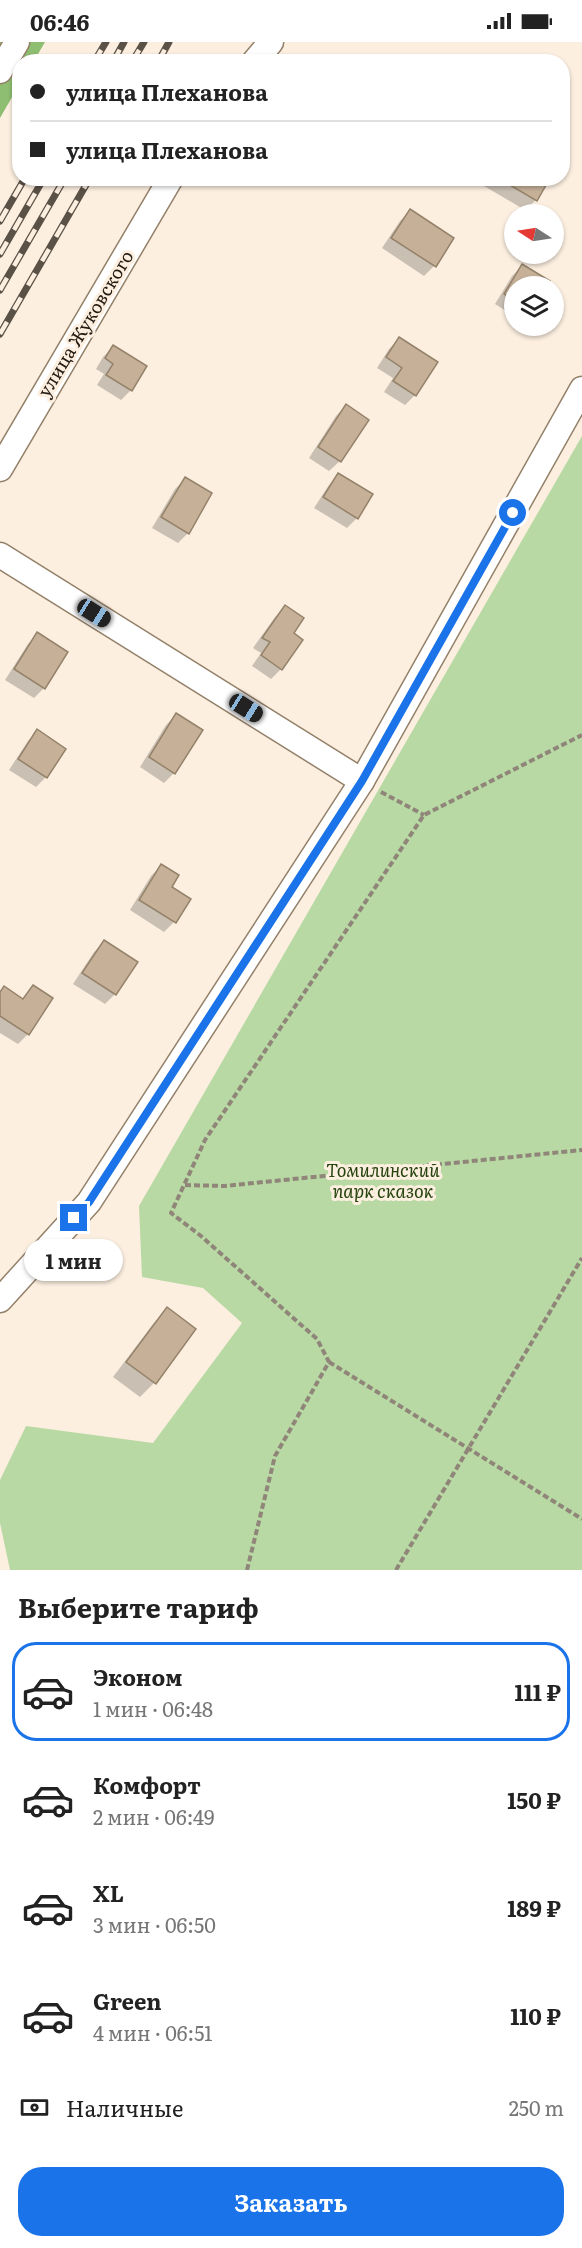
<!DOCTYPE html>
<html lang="ru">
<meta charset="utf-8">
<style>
:root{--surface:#fff;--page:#f6f6f6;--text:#222;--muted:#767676;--line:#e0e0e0;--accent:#1a73e8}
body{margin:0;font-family:Literata,serif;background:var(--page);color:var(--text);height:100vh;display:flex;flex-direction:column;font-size:22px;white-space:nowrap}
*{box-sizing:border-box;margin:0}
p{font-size:20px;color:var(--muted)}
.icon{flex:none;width:33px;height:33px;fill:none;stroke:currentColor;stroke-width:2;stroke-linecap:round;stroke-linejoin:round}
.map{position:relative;height:1528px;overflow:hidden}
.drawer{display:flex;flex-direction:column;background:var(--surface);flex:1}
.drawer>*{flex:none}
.banner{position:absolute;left:12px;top:12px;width:558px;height:132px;border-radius:24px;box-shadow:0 2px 4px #0004;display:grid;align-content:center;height:132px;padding:0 18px;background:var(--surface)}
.needle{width:39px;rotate:282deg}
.fabs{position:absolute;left:504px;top:162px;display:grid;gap:12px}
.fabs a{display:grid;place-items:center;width:60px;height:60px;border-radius:50%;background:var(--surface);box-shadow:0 2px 4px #0004;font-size:30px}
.end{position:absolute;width:27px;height:27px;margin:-14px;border:8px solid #1a73e8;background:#fff;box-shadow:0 0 0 3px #fff}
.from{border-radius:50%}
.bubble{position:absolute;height:42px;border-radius:21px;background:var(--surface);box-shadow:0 2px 4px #0004;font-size:20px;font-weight:700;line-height:42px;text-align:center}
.car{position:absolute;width:18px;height:36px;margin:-18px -9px;border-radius:8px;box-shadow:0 0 4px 2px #0007;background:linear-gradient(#222 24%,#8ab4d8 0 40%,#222 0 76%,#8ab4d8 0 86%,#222 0)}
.banner b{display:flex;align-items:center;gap:21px;height:57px;font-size:22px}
.banner b+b{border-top:2px solid var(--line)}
.banner i{width:15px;height:15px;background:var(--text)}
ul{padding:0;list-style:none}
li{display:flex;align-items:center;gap:18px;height:99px;margin:0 12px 9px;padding:0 6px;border:3px solid transparent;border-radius:24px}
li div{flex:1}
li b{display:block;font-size:22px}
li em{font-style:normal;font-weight:700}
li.current{border-color:var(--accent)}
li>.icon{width:54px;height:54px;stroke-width:1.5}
h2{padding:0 18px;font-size:27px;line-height:72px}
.pay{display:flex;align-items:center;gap:15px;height:66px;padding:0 18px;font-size:22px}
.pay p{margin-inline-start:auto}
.primary-button{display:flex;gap:12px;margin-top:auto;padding:12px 18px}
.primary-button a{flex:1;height:69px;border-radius:24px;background:var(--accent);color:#fff;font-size:24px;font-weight:700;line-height:69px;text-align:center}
.status{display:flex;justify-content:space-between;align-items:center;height:42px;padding:0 30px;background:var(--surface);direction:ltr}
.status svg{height:16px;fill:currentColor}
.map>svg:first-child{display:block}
.green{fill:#b8d9a4}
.forest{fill:#8ebe71}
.shadow{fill:#0003}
.building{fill:#c6b198;stroke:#95826a;stroke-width:1.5}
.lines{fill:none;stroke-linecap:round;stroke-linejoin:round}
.minor-casing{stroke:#938068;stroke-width:27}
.path{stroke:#908579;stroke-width:4;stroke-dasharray:6 3;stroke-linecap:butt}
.minor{stroke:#fff;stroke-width:24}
.rail-casing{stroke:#5b5247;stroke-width:7}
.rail{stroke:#fcefe0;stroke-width:4.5;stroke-dasharray:14;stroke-linecap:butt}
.route{stroke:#1a73e8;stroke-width:8}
.labels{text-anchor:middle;stroke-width:6;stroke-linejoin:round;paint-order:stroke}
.street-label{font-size:18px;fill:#231b12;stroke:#fcefe0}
.park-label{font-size:18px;font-style:italic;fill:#25430d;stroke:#fcefe0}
</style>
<div class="status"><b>06:46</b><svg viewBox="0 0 49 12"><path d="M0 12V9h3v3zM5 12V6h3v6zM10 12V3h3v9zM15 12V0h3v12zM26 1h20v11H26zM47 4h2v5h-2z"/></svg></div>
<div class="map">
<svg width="582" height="1528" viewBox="0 0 582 1528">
<rect width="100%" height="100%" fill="#fcefe0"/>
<path class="green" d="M582,394v1134h-572l-10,-47v-43l26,-54 127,17 89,-120 -39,-35 -61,-11 -3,-71z"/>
<path class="forest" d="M0,0h45l-11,19 -14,1 -1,23 -19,33z"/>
<g class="shadow">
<path d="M488,136h60l-12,22 -11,10 -41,-24z"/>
<path d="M410,169l42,27 -18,28 -10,10 -42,-28 18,-27z"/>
<path d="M522,224l26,16 -3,4h-31v30l-19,-12 17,-28z"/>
<path d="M399,297l16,56 -10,10 -21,-13 9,-14 -16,-10 12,-19z"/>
<path d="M113,305l18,43 -10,10 -24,-15 7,-11 -8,-5 7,-12z"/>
<path d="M346,364l21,14 -27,41 -11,10 -20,-13 27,-42z"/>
<path d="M339,433l18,43 -10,10 -33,-20 15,-23z"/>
<path d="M185,437l3,54 -10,10 -26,-15 23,-39z"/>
<path d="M285,565l7,26 -11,36 -10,10 -19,-13 9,-13 -8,-5 22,-31z"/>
<path d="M38,592l6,54 -10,10 -29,-18 23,-36z"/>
<path d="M176,673l-2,58 -10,10 -24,-16 26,-42z"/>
<path d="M38,689l8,46 -10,10 -27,-17 19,-29z"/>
<path d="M161,824l13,56 -10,10 -34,-22 21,-34z"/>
<path d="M104,900l11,52 -10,10 -32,-20 21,-32z"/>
<path d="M33,945l18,12 -23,35 -10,10 -18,-11v-40l21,7z"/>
<path d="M167,1267l-13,74 -14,14 -27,-20 40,-53z"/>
</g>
<g class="building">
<path d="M498,136h52l-13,23z"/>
<path d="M410,167l44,29 -18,29 -45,-29z"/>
<path d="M522,222l28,17 -4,5h-32v14l-10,-6z"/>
<path d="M399,295l39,25 -22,34 -23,-15 9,-13 -16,-11z"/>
<path d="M113,303l34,21 -15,25 -26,-16 7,-11 -8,-6z"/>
<path d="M346,362l23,16 -28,42 -23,-15z"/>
<path d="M338,431l35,21 -15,25 -35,-22z"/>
<path d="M185,435l27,16 -23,41 -28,-17z"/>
<path d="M285,563l19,13 -10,15 9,7 -21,30 -21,-15 9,-13 -8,-4z"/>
<path d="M37,590l31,20 -23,37 -31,-20z"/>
<path d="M176,671l27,17 -28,44 -26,-17z"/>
<path d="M37,687l29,20 -19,29 -29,-19z"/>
<path d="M161,822l18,11 -7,12 19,12 -15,24 -37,-23z"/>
<path d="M104,898l34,22 -22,33 -34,-22z"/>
<path d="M33,943l20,13 -24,37 -29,-19v-24l4,-6 19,13z"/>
<path d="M167,1265l29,22 -40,55 -30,-22z"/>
</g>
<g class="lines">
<defs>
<g id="minor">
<path d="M254,20l17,-20"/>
<path d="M0,29l17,-29"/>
<path d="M0,427l171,-291"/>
<path d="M0,513l362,226"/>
<path d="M0,1258l89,-98 273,-421 220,-392"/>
</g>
</defs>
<use href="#minor" class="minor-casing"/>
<g class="path">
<path d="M381,750l43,23"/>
<path d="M185,1143l39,1 358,-36"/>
<path d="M329,1320l253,157"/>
<path d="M247,1528l28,-114 54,-94 -12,-23 -116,-103 -30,-23 34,-73 219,-325 158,-80"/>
<path d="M396,1528l186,-312"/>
</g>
<use href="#minor" class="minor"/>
<defs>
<g id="rail">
<path d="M94,20l12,-20"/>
<path d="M113,20l11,-20"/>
<path d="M132,20l12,-20"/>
<path d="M158,20l11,-20"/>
<path d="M0,179l25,-43"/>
<path d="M0,212l44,-76"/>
<path d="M0,248l65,-112"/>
<path d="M0,292l90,-156"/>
</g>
</defs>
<use href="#rail" class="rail-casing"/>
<use href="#rail" class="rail"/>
</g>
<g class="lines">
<path class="route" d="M74,1176l15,-16 273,-421 151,-268"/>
</g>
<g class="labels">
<g class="street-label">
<text transform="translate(86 282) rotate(-59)" y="6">улица Жуковского</text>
</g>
<g class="park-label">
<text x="383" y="1135">Томилинский<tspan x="383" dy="21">парк сказок</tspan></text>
</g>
</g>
</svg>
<div class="fabs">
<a><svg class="needle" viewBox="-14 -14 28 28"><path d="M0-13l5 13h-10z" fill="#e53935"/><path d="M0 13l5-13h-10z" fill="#767676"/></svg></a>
<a><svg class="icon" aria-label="layers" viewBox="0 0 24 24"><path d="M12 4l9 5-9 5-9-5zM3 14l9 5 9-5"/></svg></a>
</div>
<i class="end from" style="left:513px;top:471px"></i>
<i class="end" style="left:74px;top:1176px"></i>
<div class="bubble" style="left:24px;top:1197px;width:99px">1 мин</div>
<i class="car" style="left:94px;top:571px;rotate:122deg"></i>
<i class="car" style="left:246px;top:666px;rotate:122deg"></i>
<div class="banner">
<b><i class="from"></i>улица Плеханова</b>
<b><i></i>улица Плеханова</b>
</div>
</div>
<section class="drawer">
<h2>Выберите тариф</h2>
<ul>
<li class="current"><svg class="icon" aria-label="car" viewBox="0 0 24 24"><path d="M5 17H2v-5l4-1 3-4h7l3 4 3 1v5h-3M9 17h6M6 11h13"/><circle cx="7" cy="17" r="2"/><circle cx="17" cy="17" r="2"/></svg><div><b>Эконом</b><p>1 мин · 06:48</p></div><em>111 ₽</em></li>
<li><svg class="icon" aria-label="car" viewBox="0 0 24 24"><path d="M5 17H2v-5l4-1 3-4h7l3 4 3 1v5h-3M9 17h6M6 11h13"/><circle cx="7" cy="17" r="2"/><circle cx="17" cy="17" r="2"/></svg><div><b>Комфорт</b><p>2 мин · 06:49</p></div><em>150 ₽</em></li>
<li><svg class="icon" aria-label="car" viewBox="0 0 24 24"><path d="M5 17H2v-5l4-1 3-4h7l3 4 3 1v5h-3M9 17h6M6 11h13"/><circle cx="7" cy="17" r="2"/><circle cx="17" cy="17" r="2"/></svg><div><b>XL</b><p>3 мин · 06:50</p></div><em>189 ₽</em></li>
<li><svg class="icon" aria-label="car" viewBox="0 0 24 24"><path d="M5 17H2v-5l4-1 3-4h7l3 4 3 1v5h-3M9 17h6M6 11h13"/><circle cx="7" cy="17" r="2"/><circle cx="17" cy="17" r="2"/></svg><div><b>Green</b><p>4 мин · 06:51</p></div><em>110 ₽</em></li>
</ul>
<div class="pay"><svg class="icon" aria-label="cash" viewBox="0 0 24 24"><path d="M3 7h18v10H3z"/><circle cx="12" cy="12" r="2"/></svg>Наличные<p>250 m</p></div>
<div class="primary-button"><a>Заказать</a></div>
</section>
